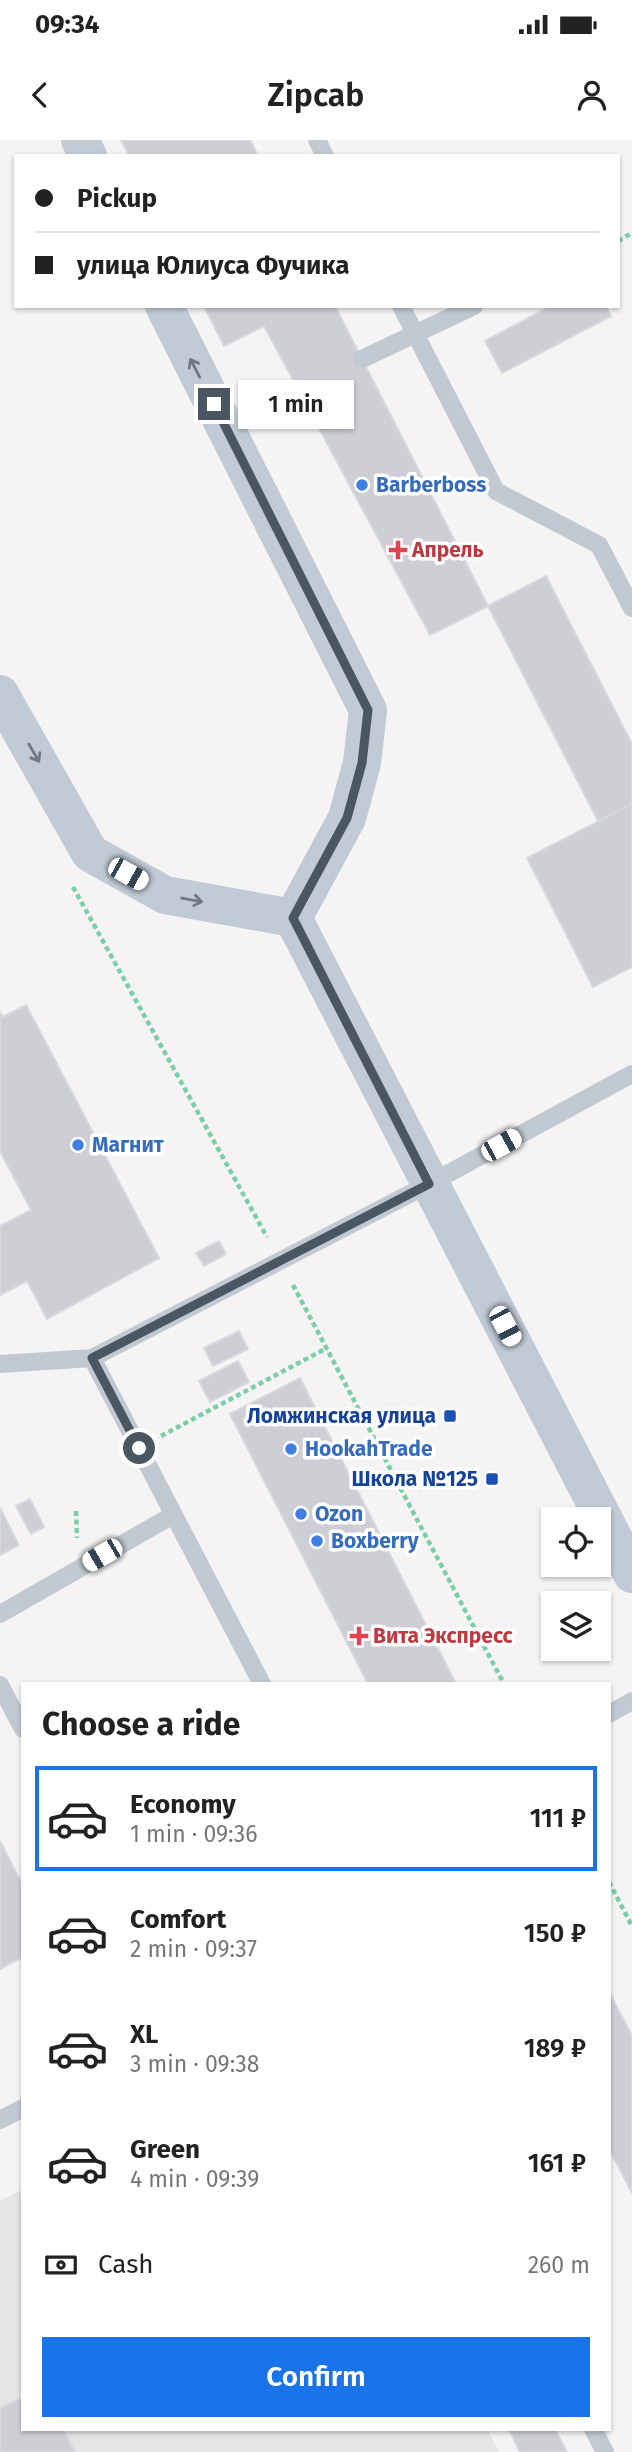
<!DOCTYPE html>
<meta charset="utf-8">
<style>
:root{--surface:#fff;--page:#f6f6f6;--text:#222;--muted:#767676;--line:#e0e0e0;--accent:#1a73e8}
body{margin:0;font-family:"Fira Sans",sans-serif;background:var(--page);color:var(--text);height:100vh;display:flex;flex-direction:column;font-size:26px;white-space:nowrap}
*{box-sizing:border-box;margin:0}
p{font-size:23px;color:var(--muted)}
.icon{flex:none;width:38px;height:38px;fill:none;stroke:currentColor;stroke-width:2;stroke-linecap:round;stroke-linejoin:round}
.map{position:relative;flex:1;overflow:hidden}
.sheet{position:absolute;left:21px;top:1542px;width:590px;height:749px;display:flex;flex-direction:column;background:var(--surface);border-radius:0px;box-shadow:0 2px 5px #0004}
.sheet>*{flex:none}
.guide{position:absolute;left:14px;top:14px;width:606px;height:154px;border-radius:0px;box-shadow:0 2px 5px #0004;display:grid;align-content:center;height:154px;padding:0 21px;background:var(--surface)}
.tools{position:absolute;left:541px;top:1367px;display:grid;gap:14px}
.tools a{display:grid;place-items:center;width:70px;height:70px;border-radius:0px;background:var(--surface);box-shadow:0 2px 5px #0004;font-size:35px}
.end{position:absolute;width:32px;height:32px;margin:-16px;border:9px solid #4a5661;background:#fff;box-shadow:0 0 0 4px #fff}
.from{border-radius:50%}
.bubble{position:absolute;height:49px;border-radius:0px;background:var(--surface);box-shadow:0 2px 5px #0004;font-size:23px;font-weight:600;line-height:49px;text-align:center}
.car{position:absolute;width:21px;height:42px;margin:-21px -10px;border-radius:9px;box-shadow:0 0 5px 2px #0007;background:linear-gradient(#fff 24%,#345 0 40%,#fff 0 76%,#345 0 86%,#fff 0)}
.guide b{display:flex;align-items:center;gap:24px;height:66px;font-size:26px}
.guide b+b{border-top:2px solid var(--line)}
.guide i{width:18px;height:18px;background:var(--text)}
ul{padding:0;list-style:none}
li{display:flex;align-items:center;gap:21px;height:105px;margin:0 14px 10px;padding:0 7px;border:4px solid transparent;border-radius:0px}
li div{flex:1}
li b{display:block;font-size:26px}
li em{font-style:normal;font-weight:600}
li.current{border-color:var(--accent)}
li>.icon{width:63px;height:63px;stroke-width:1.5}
h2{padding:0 21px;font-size:32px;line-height:84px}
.pay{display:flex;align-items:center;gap:18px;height:77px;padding:0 21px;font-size:26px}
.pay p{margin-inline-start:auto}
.button{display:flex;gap:14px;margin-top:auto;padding:14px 21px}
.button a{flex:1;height:80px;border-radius:0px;background:var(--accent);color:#fff;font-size:28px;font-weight:600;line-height:80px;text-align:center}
.status{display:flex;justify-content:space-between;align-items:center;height:49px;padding:0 35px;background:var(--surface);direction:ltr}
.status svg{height:19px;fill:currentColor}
header{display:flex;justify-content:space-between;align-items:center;height:91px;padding:0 21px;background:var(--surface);font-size:32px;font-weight:600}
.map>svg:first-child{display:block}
.education{fill:#e6e4e5}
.building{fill:#cdcfd5;stroke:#d7d9de;stroke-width:2}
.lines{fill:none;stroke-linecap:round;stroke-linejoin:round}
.path{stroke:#7ad0a6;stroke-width:4.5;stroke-dasharray:5 3.5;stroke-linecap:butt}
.lane{stroke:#c1cad2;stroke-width:18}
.secondary{stroke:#c1cbd6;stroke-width:38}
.oneway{stroke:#6e7984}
.route{stroke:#4a5661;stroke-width:9}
.shop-dot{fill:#3f7fe0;stroke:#fff;stroke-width:2.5}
.health-dot{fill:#e0444e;stroke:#fff;stroke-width:2.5}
.transit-dot{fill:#1a4fb4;stroke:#fff;stroke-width:2.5}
.labels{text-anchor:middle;stroke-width:7;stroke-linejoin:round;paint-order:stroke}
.shop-label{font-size:21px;font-weight:bold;fill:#366cbe;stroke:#fff;text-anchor:start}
.health-label{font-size:21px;font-weight:bold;fill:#be3a42;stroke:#fff;text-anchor:start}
.transit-label{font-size:21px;font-weight:bold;fill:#164399;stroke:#fff;text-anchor:end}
</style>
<div class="status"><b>09:34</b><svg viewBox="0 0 49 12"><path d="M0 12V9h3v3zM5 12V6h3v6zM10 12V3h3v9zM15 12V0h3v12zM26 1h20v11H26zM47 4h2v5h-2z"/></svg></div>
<header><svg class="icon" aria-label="back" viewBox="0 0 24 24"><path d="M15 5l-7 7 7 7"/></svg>Zipcab<svg class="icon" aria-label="person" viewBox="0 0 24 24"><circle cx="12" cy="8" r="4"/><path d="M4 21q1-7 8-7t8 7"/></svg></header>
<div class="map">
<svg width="632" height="2312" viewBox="0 0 632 2312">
<rect width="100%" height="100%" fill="#f5f3f3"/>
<path class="education" d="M23,2049v240h464l12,23h-499v-251z"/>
<g class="building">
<path d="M121,0h129l8,16h-129z"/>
<path d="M204,166h131l153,300 -58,29 -166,-309 -40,20z"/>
<path d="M551,166h55l5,10 -109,57 -17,-32z"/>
<path d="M546,436l86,168v60l-34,17 -110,-215z"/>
<path d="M632,664v163l-39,20 -66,-129z"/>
<path d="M26,865l133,253 -112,61 -20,-38 -27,14v-69l31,-16 -31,-59v-139l3,5z"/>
<path d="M219,1101l7,13 -22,12 -8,-13z"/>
<path d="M239,1191l9,18 -35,17 -9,-18z"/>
<path d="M238,1221l11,21 -39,20 -11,-21z"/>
<path d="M300,1238l156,306h-88l-138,-270z"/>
<path d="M30,1359l14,28 -13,7 -15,-28z"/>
<path d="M0,1368l19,37 -19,10z"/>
<path d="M0,1701l23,45v71l-23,12z"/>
<path d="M609,1852l23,44v157l-23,-44z"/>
<path d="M23,2257v32h40l12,23h-75v-44z"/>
<path d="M509,2289h46l12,23h-47z"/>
</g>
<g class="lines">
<g class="path">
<path d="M618,101l14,-8"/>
<path d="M73,747l194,350"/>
<path d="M293,1145l211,399"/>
<path d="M161,1296l166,-88"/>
<path d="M76,1371l1,27"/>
<path d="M609,1742l23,44"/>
</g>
<g class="lane">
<path d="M317,0l8,16"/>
<path d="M401,166l95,185 103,54 33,63"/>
<path d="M362,219l112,-53"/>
<path d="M226,289l73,-38"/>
<path d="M0,1224l92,-6"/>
<path d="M0,1474l173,-99"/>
<path d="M262,1544l-170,-326 337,-174 203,-110"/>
<path d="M0,1545l23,44"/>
<path d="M609,1574l23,-13"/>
<path d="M0,1980l23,-12"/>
<path d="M593,2289l12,23"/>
</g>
<g class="secondary">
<path d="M80,0l8,16"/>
<path d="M164,166l204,404 -6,53 -15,55 -54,100"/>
<path d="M0,554l90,159 75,42 128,23"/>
<path d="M293,778l339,656"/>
</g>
</g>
<defs><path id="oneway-shaft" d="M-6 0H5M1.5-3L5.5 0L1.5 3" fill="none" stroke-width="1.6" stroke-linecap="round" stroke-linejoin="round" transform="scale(1.75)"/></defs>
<g class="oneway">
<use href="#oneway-shaft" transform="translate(195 228) rotate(-117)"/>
<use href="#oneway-shaft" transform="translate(34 613) rotate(60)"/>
<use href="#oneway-shaft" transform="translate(192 760) rotate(10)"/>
</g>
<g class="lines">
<path class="route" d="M139,1308l-47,-90 337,-174 -136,-266 54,-100 15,-55 6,-53 -154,-306"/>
</g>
<g class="shop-dot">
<circle cx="362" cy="345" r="7"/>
<circle cx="78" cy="1005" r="7"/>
<circle cx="291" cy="1309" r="7"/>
<circle cx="301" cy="1374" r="7"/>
<circle cx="317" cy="1401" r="7"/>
</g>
<g class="health-dot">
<path d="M394.5 399.5h7v7h7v7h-7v7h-7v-7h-7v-7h7z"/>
<path d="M355.5 1485.5h7v7h7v7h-7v7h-7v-7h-7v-7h7z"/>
</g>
<g class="transit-dot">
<rect x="443" y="1269" width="14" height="14" rx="3.5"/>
<rect x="485" y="1332" width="14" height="14" rx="3.5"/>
</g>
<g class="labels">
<g class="shop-label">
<text x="376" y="352">Barberboss</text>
<text x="92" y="1012">Магнит</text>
<text x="305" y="1316">HookahTrade</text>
<text x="315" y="1381">Ozon</text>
<text x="331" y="1408">Boxberry</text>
</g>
<g class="health-label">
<text x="412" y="417">Апрель</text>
<text x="373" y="1503">Вита Экспресс</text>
</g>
<g class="transit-label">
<text x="436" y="1283">Ломжинская улица</text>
<text x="478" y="1346">Школа №125</text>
</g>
</g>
</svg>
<div class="tools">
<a><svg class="icon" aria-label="locate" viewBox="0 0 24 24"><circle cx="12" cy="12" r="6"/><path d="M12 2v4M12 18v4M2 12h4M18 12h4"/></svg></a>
<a><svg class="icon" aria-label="layers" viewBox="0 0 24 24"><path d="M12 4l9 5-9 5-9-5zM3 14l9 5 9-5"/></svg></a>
</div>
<i class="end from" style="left:139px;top:1308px"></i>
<i class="end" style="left:214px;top:264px"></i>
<div class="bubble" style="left:238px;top:240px;width:116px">1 min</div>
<i class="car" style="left:128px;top:734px;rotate:119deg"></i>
<i class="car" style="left:501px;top:1005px;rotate:61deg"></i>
<i class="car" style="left:505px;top:1186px;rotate:152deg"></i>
<i class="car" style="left:102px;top:1415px;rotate:240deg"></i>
<div class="guide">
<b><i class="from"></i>Pickup</b>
<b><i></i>улица Юлиуса Фучика</b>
</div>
<section class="sheet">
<h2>Choose a ride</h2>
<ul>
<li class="current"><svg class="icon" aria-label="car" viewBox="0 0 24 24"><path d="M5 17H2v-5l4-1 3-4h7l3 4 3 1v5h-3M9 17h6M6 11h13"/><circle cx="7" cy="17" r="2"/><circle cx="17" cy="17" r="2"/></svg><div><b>Economy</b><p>1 min · 09:36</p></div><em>111 ₽</em></li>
<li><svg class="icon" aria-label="car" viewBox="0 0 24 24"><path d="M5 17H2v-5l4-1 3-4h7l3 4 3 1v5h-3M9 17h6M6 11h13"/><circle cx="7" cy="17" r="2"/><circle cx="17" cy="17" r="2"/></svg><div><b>Comfort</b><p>2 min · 09:37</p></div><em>150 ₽</em></li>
<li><svg class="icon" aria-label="car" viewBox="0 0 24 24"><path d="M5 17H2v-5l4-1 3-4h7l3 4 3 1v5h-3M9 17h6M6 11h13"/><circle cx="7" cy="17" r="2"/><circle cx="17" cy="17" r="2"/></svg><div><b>XL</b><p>3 min · 09:38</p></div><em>189 ₽</em></li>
<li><svg class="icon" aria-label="car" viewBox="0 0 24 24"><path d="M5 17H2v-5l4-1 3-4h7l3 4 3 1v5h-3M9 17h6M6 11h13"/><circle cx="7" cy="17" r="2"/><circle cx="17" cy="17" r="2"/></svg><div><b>Green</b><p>4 min · 09:39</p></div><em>161 ₽</em></li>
</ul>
<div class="pay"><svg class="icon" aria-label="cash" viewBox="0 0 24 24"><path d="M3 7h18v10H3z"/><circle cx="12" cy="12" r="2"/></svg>Cash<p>260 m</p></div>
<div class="button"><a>Confirm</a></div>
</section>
</div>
